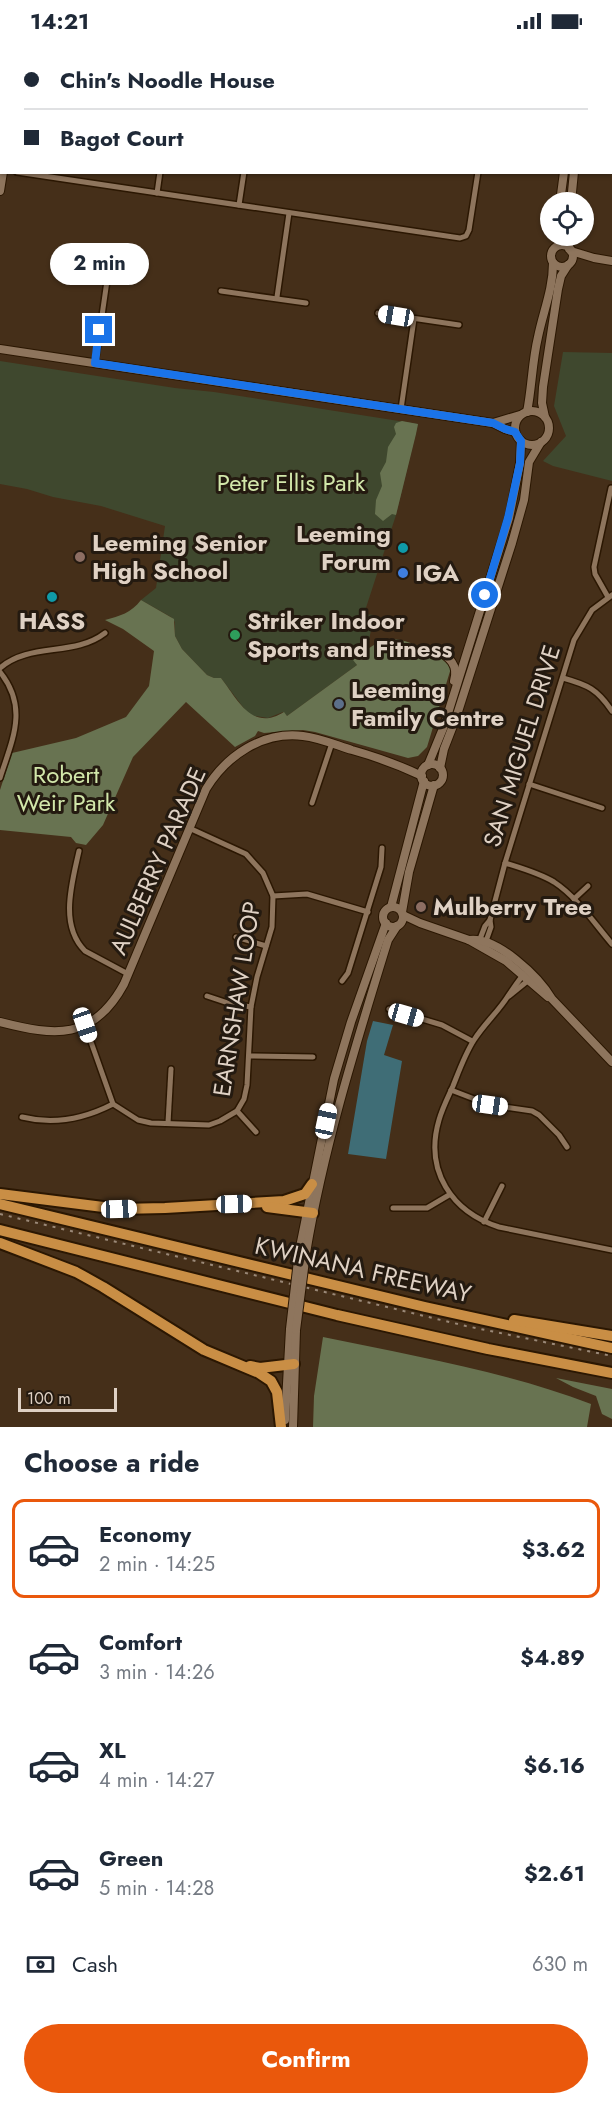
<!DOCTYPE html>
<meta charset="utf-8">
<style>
:root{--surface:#fff;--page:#f2f2f3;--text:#1f2937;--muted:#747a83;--line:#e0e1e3;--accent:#ea580c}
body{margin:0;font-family:Jost,sans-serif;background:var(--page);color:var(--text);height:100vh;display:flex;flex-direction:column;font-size:22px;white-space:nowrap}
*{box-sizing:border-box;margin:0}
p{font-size:20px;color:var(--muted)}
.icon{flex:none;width:33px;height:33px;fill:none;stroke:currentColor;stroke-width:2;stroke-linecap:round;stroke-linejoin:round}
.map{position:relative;height:1385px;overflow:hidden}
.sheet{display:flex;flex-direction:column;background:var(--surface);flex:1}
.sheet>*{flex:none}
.hud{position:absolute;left:0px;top:0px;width:612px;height:132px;box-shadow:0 2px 4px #0004;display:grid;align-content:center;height:132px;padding:0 24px;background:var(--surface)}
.tools{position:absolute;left:540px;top:150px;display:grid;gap:12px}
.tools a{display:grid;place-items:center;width:54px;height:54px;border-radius:50%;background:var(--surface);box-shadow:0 2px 4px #0004;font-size:30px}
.scale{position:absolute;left:18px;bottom:15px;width:99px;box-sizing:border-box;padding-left:6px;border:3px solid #dfd1c4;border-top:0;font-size:16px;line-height:21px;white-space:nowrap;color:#dfd1c4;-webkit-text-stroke:4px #241a10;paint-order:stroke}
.end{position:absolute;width:27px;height:27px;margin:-14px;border:8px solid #1a73e8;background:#fff;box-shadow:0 0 0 3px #fff}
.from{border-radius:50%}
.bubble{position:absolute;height:42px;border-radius:21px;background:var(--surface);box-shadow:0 2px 4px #0004;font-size:20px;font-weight:700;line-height:42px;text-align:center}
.car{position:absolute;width:18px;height:36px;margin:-18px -9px;border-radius:8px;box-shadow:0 0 4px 2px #0007;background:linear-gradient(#fff 24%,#345 0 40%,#fff 0 76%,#345 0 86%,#fff 0)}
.hud b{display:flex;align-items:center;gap:21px;height:57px;font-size:22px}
.hud b+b{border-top:2px solid var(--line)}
.hud i{width:15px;height:15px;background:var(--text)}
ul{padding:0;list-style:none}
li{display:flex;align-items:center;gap:18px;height:99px;margin:0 12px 9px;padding:0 12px;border:3px solid transparent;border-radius:12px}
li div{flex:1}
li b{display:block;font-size:22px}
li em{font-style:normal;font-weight:700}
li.selected{border-color:var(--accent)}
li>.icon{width:54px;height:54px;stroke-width:1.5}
h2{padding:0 24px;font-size:27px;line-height:72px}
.pay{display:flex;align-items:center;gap:15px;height:66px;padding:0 24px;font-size:22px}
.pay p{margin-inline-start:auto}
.button{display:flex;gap:12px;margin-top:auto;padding:12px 24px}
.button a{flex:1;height:69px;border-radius:36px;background:var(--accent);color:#fff;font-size:24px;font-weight:700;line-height:69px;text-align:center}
.status{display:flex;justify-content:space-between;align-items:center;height:42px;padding:0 30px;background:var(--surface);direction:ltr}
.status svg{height:16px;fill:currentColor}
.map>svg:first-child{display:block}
.green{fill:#3f482e}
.forest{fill:#687351}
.water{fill:#3f6d76}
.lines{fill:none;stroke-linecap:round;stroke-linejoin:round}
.street-casing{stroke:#2b1702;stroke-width:8}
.secondary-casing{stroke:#2b1702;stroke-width:10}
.highway-casing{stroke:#2b1702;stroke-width:14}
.street{stroke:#8e755d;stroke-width:5}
.secondary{stroke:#8e755d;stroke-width:8}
.highway{stroke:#c98e45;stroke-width:10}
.rail{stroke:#9b8978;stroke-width:2;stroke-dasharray:3 6;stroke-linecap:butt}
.secondary-bridge-casing{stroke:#2b1702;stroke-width:10;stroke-linecap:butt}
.secondary-bridge{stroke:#8e755d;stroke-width:8}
.route{stroke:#1a73e8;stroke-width:8}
.culture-dot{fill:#0f9aa8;stroke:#241a10;stroke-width:2}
.education-dot{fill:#8d6e63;stroke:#241a10;stroke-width:2}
.shop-dot{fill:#3f7fe0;stroke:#241a10;stroke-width:2}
.leisure-dot{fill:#2e9e5b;stroke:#241a10;stroke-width:2}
.service-dot{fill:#5c6f8a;stroke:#241a10;stroke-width:2}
.labels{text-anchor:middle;stroke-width:6;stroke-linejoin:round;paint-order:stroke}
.park-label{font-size:24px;fill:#d2e7aa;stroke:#241a10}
.poi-label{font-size:24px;font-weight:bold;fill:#dfd1c4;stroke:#241a10;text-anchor:start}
.street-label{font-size:24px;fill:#dfd1c4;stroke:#241a10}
</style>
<div class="status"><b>14:21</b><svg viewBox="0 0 49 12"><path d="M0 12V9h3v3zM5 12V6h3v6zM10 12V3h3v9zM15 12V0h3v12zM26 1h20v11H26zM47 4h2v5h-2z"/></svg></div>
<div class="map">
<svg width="612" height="1385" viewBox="0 0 612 1385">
<rect width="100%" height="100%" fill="#452f19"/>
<g class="green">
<path d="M563,310l49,1v128l-59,-15 -10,-5 23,-25 -12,-30z"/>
<path d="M0,319l175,27 39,4 204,32 -22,91 -32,99 10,1 -7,35 -13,10 3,5 -70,51 -4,-4 -15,6 -19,-3 -28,-37h-7l-7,-3 -25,-26 -7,-13v-14l-4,-5 -30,-17 15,-12 9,-62 -64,-20 -48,-9 -26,-8 -27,-5z"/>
</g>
<g class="forest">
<path d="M402,379l16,3 -2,10 -20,81 -4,-1 -9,7 -8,-7 1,-14 6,-14 -2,-13 6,-11 2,-15 8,-13 -2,-7 2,-4z"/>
<path d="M141,558l33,19 1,17 7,13 25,26 7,3h7c17,22 31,54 63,34l3,4 70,-51 -4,-5c10,-7 21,-17 32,-20 15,-5 48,12 62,19l4,9 -24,79 -9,9 -10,2 -93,-26 -12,-2 -39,3 -6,-2 -3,5 -20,11 -49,-45 -53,55 -30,68 -17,20 -10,-2 -5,-6 -71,-7v-40l12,-37 64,-15 50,-21 23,-31 5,-35 -31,-22 -18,-9c15,-4 26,-7 36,-20z"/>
<path d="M323,1295c90,19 182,34 268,67l-4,23h-274l1,-31z"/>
<path d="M556,1336l56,11v30l-10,-5 -6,-18 -23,-9z"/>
</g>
<path class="water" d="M373,979l20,4 -9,30 18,6 -16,98 -38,-5 19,-113z"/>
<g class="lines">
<defs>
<g id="street">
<path d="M303,0l10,2"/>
<path d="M264,2v-2"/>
<path d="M410,2l1,-2"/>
<path d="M497,2v-2"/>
<path d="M17,130l443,66 6,-2 3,-6 9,-58"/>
<path d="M157,151l3,-21"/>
<path d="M239,163l5,-33"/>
<path d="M73,226l66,9"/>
<path d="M221,249l85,12"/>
<path d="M277,255l12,-84"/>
<path d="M378,271l81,12"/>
<path d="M95,322l13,-90"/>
<path d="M401,367l13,-90"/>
<path d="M608,555l-13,-23 -1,-7 17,-79"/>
<path d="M0,626c30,-26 74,-11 105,-35"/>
<path d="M0,630c29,36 12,68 0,106"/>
<path d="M563,636c25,7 34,11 49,33"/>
<path d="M529,742l73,24"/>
<path d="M312,761l20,-60"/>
<path d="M79,809c-7,32 -20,74 6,100l43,23"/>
<path d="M505,821c16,5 34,10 49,19 23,15 40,41 58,62"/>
<path d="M273,854l34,-2 61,18"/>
<path d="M574,857l14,-13"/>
<path d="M236,895l30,9"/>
<path d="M478,902l7,-18 5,-6 15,-57 69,-223 18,-30 20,-15"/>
<path d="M485,902l6,-17 -1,-7"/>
<path d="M524,932c-6,7 -11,15 -16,22 -10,16 -24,28 -34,44 -9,14 -15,31 -21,46 -5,11 -11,23 -14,34 -15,51 13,92 60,107l113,23"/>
<path d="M342,939l6,-8 33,-106 1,-19"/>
<path d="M207,954l21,7 23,4"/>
<path d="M509,954l21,-17"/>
<path d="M389,967l53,16 30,16"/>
<path d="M85,983l28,79 25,16 13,3 58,2 11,-4 17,-10 7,-12 3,-14 4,-78 6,-30 15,-50 1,-31 -10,-23 -17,-19 -57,-26"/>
<path d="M249,1014l64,1"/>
<path d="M451,1048l39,15 42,6 7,4 20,20 8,12"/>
<path d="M237,1069l19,21"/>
<path d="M22,1075c32,8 62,2 91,-13"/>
<path d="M168,1081l3,-54"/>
<path d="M393,1166h34l22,-13"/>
<path d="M484,1180l18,-36"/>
</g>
<g id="secondary">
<path d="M22,2v-2"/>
<path d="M583,2v-2"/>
<path d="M593,2l1,-2"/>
<path d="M0,149l3,-19"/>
<path d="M560,160l4,-30"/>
<path d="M571,160l3,-30"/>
<path d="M568,194l1,13"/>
<circle cx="562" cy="214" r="11"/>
<path d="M571,209l23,7 18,3"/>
<path d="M0,307l493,74 12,6 10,3"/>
<circle cx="532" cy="386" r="17"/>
<path d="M527,370c5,-25 5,-50 11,-75 5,-25 15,-48 15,-74"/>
<path d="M545,375l-3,-14 1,-16 15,-98 3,-13 7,-11"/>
<path d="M493,381l27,-8"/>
<path d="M436,607c13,8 23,16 18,32"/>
<circle cx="432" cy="733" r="11"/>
<path d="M428,723l16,-39 65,-208 11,-55 1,-22"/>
<path d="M440,726l4,-19 12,-31 56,-175 12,-43 5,-38 12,-20"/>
<path d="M391,865l33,-126"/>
<circle cx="393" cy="875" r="10"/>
<path d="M402,870l7,-40 25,-87"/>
<path d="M403,873l17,8 49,17 37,21 42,36"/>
<path d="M469,898c28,-4 70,37 83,59l60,63"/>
<path d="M0,980c55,14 93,19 124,-38l82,-195c20,-33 56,-58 97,-53 17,2 33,9 49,14 25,7 47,15 70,26"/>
<path d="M299,1210l35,-173 17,-57 35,-99"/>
<path d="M306,1211c18,-107 50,-209 82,-313l9,-14"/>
<path d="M285,1378l5,-91"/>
<path d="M293,1385l3,-97"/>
</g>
<g id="highway">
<path d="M0,1152l119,15 46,-1 119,-7 21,-7 7,-10"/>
<path d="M0,1162l425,103 187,41"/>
<path d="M267,1165l46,6"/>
<path d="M0,1188l337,85 151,34 124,24"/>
<path d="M0,1201l76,29 27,15 101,63 55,23 12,8 6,11 4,35"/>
<path d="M514,1278l98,16"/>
<path d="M250,1324l10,2 34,-4"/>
</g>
</defs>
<use href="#street" class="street-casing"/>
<use href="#secondary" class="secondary-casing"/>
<use href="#highway" class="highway-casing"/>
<use href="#street" class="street"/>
<use href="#secondary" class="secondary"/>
<use href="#highway" class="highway"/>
<path class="rail" d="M0,1172l466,112 146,30"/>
<defs>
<g id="secondary-bridge">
<path d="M290,1287l9,-77"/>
<path d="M296,1288l10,-77"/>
</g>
</defs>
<use href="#secondary-bridge" class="secondary-bridge-casing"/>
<use href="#secondary-bridge" class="secondary-bridge"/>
</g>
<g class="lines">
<path class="route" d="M99,288l-4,33 398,60 12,6 10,3 6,9 -1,22 -12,55 -23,77"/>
</g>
<g class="culture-dot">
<circle cx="403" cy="506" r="6"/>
<circle cx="52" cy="555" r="6"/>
</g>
<g class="education-dot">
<circle cx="80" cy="515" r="6"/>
<circle cx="421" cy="865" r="6"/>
</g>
<circle class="shop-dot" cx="403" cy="531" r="6"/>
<circle class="leisure-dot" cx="235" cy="593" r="6"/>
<circle class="service-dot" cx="339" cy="662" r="6"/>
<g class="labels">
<g class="park-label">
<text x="291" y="449">Peter Ellis Park</text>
<text x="66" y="741">Robert<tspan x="66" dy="28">Weir Park</tspan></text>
</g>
<g class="poi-label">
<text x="391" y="500" text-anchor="end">Leeming<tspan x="391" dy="28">Forum</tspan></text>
<text x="92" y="509">Leeming Senior<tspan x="92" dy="28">High School</tspan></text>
<text x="415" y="539">IGA</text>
<text x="52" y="587" text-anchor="middle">HASS</text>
<text x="247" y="587">Striker Indoor<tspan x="247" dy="28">Sports and Fitness</tspan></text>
<text x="351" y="656">Leeming<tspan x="351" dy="28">Family Centre</tspan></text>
<text x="433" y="873">Mulberry Tree</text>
</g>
<g class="street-label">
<text transform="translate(522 704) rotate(-73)" y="8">SAN MIGUEL DRIVE</text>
<text transform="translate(158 819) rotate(-66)" y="8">AULBERRY PARADE</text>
<text transform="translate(237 957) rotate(-81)" y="8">EARNSHAW LOOP</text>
<text transform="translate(363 1228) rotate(13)" y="8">KWINANA FREEWAY</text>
</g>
</g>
</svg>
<div class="tools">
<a><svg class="icon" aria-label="locate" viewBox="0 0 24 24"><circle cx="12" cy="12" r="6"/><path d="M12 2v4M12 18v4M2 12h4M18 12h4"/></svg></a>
</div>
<div class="scale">100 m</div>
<i class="end from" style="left:485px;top:553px"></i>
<i class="end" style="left:99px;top:288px"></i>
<div class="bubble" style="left:50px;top:201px;width:99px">2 min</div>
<i class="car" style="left:396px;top:274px;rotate:280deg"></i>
<i class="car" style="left:406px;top:973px;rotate:106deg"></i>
<i class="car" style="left:85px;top:983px;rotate:161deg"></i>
<i class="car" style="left:490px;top:1063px;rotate:98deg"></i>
<i class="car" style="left:326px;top:1079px;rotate:12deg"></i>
<i class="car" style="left:234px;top:1162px;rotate:89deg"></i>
<i class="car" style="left:119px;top:1167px;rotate:88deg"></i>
<div class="hud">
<b><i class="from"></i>Chin's Noodle House</b>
<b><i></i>Bagot Court</b>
</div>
</div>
<section class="sheet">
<h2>Choose a ride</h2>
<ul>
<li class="selected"><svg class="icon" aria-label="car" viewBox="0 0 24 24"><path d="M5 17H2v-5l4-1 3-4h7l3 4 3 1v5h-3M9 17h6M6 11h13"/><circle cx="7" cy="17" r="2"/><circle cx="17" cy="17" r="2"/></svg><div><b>Economy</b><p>2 min · 14:25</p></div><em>$3.62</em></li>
<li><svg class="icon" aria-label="car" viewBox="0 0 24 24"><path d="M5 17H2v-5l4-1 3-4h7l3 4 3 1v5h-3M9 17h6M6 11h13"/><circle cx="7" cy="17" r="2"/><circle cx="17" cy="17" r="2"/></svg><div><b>Comfort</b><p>3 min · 14:26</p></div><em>$4.89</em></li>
<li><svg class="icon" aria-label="car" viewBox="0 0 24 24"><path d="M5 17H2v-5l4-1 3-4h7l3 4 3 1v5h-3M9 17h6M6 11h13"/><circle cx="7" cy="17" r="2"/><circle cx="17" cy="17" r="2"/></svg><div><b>XL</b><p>4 min · 14:27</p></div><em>$6.16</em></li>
<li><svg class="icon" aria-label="car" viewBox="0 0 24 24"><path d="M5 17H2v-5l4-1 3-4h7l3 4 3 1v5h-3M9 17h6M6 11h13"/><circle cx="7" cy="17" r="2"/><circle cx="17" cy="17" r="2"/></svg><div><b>Green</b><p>5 min · 14:28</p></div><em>$2.61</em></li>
</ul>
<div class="pay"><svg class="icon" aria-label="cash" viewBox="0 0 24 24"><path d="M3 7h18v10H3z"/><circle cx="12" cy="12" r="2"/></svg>Cash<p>630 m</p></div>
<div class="button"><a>Confirm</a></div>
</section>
